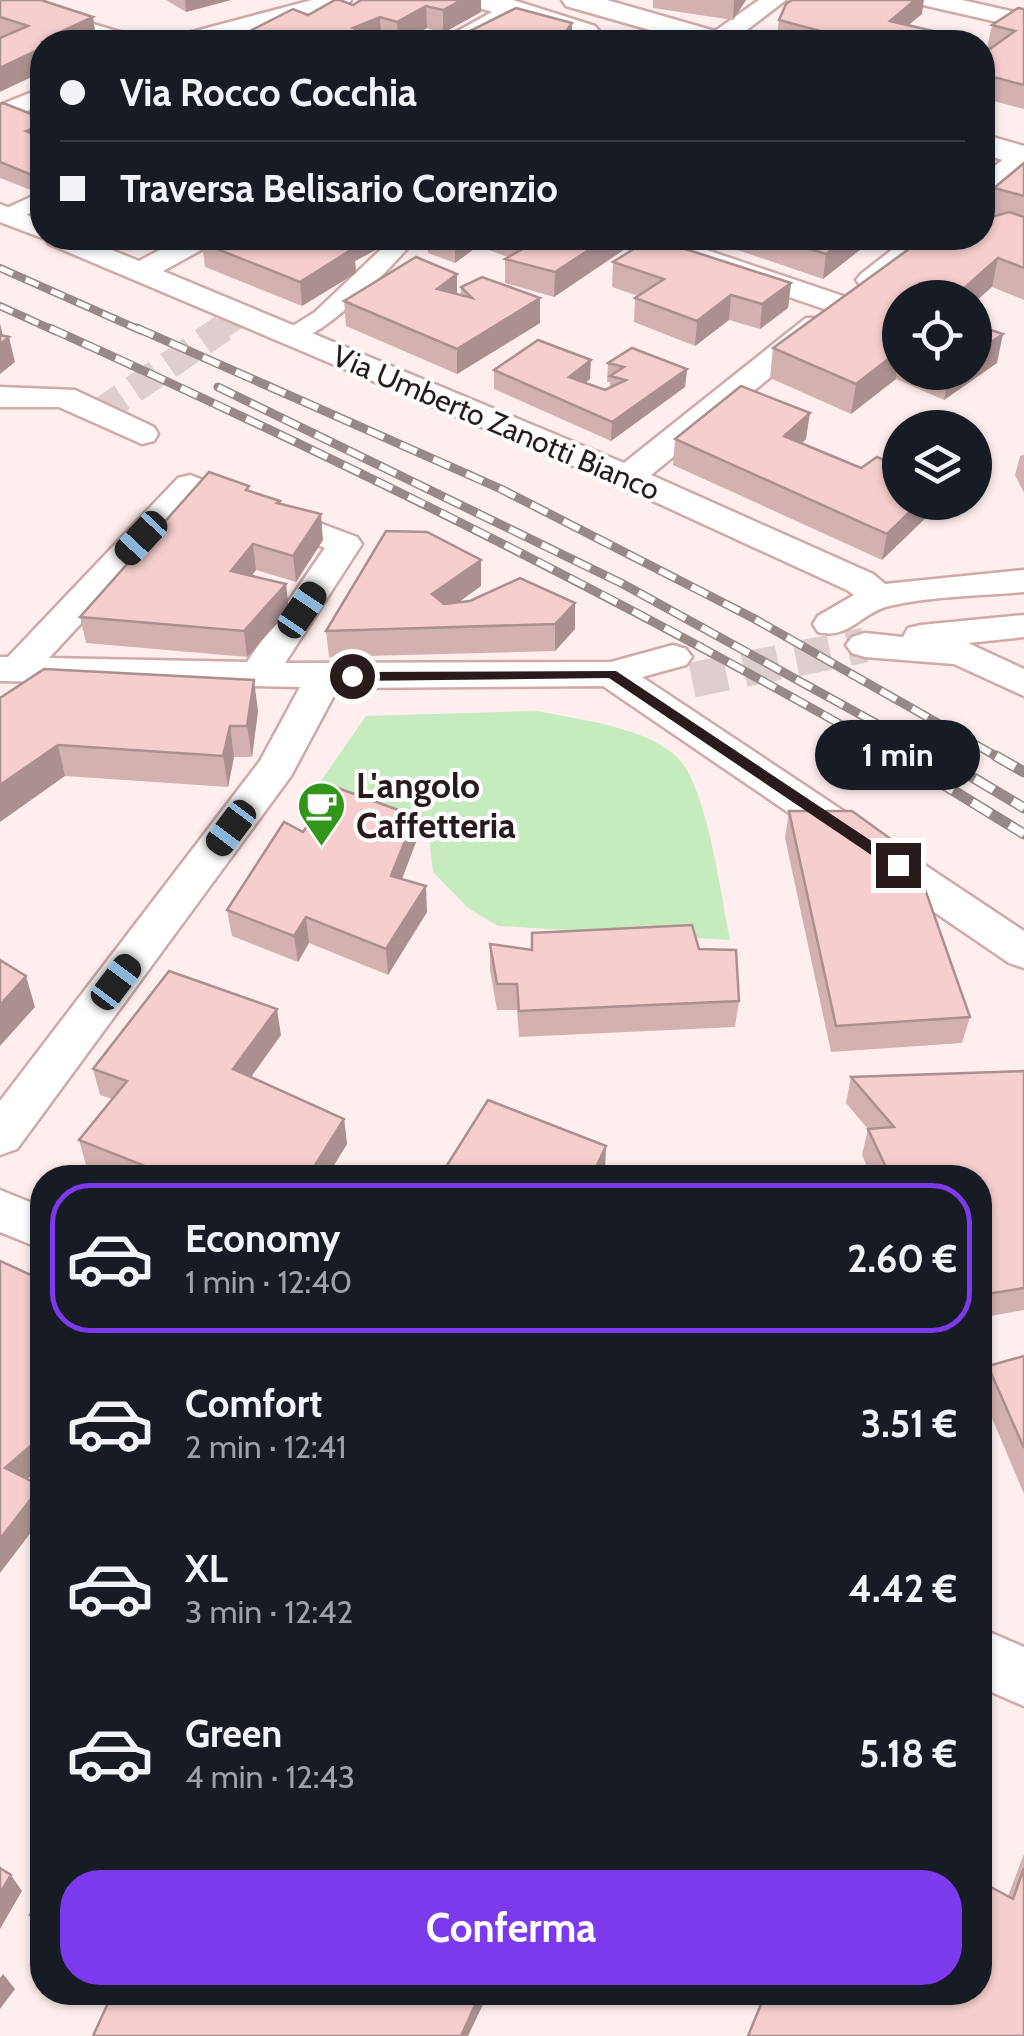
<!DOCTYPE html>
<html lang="it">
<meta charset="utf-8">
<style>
:root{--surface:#171b24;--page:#242831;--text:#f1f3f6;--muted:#9ea1a6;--line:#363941;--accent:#7c3aed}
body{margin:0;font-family:Cabin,sans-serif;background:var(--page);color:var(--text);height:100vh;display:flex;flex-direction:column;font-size:38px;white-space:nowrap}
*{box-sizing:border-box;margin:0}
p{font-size:32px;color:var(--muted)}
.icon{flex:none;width:55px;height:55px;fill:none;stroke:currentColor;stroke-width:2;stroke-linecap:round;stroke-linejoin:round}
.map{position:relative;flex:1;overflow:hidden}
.details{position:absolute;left:30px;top:1165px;width:962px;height:840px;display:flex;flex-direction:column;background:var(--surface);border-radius:40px;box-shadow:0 2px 8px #0004}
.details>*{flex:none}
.guide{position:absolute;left:30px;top:30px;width:965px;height:220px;border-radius:40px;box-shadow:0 2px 8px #0004;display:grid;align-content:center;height:220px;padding:0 30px;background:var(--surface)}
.controls{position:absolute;left:882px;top:280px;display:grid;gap:20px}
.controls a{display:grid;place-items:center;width:110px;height:110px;border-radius:50%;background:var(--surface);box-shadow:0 2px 8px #0004;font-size:50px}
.end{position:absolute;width:45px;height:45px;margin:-22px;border:12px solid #291b1b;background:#fff;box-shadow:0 0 0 5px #fff}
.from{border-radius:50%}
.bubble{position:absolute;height:70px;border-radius:35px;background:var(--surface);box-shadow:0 2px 8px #0004;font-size:32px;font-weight:800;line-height:70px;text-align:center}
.car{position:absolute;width:30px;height:60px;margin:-30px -15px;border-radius:12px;box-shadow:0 0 8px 2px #0007;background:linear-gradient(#222 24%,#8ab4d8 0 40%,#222 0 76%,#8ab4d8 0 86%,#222 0)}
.guide b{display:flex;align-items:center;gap:35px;height:95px;font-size:38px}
.guide b+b{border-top:2px solid var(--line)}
.guide i{width:25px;height:25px;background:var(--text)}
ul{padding:18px 0 0;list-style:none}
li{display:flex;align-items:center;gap:30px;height:150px;margin:0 20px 15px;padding:0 10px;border:5px solid transparent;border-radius:40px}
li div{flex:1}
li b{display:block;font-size:38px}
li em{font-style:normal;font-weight:800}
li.current{border-color:var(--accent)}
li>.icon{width:90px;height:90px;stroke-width:1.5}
.button{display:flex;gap:20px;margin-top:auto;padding:20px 30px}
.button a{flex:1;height:115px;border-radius:40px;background:var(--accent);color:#fff;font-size:40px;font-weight:800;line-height:115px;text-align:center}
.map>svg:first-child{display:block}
.green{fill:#c6ebbf}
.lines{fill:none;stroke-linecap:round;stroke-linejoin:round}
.pedestrian-tunnel-far1{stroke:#dfcece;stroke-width:21;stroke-dasharray:21 10;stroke-linecap:butt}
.pedestrian-tunnel{stroke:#dfcece;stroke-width:28;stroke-dasharray:28 14;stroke-linecap:butt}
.minor-tunnel{stroke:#dfcece;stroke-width:35;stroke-dasharray:35 18;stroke-linecap:butt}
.pedestrian-casing{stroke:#d0a9a9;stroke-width:5}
.minor-casing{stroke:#d0a9a9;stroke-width:5}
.tertiary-casing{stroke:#d0a9a9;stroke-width:5}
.pedestrian{fill:#fff;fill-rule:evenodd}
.minor{fill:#fff;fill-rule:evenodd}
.tertiary{fill:#fff;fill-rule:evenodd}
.rail-far2-casing{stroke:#988888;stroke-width:8}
.rail-far1-casing{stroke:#988888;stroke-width:9}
.rail-casing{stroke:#988888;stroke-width:11}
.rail-far2{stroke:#fff;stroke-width:5;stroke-dasharray:14;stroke-linecap:butt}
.rail-far1{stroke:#fff;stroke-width:6;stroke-dasharray:18;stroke-linecap:butt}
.rail{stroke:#fff;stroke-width:8;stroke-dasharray:22;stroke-linecap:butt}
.wall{fill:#d4b1b1}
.shaded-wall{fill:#ac9090}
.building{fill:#f6cece;stroke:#ac9090;stroke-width:2.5}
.route{fill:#291b1b}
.labels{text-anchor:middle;stroke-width:8;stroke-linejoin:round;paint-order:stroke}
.far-street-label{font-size:30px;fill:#291b1b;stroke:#fff}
.poi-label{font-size:35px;font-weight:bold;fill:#291b1b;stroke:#fff;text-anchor:start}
</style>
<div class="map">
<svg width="1024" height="2036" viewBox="0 0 1024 2036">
<rect width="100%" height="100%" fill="#fee"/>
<path class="green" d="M537,711c43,9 105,15 139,45 31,28 45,140 54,184l-232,-14 -30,-18 -35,-36 -4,-33 -120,-41 57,-82z"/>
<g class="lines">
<path class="pedestrian-tunnel-far1" d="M219,331l22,-15"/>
<path class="pedestrian-tunnel" d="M99,413l124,-85"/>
<path class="minor-tunnel" d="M692,680l173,-35"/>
<defs>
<g id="pedestrian">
<path d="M42,192v14l-26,15 -16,-1v-9z"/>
<path d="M393,238h23c-20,25 -102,112 -133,104l-4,-5 4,-5 32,-20z"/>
</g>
<g id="minor">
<path d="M0,0h15l121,37 3,5h-36l-103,-31z"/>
<path d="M312,0h39l-4,5 -139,37h-38l3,-5z"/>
<path d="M759,0h27l-55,42h-25l2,-6z"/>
<path d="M919,0h43l62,14v14l-101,-23z"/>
<path d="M510,2l8,2 4,5 -4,5 -51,28h-29z"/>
<path d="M42,88v17l-42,17v-17z"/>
<path d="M1024,148v21l-32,27 -10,2v-22l33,-26z"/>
<path d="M0,204l42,17v17h40l57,23 43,-23h34l-4,6 -49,27 461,192 182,-145h22l4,6 -4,6 -177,145 222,99 12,10 139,-14v22c-44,4 -92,4 -135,14 -27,6 -40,34 -71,26l-5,-8 5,-8 36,-21 -7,-5 -231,-106 -567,-240 -4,-5 -45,-17z"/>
<path d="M631,238h40l181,61 4,6 -4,6h-22l-195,-67z"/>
<path d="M907,238h31l-57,48h-20l-5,-6 5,-6z"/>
<path d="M0,387l75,3 79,37 4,7 -4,7 -12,3 -83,-37h-59z"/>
<path d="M190,475l167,62 5,7 -77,119 326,-1 62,-17 13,4 6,8 -6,8 -44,12 382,254v37l-15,-5 -406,-277 -265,2 -47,88 -274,373 -17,6v-54l260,-340 40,-74 -300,-6v-24h8l170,-179zM196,499l129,49 -78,114 -198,-4z"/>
<path d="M1024,615v22l-56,6 56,26v27l-70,-32 -89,-7 -13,-4 -6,-8 6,-8 13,-4 38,4 5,-9 13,-3z"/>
<path d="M0,1190l42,17v42l-42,-17z"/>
<path d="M980,1628l44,19v59l-44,-19z"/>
</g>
<g id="tertiary">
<path d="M469,0h44l82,26 5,6 -5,6 -10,3 -112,-35z"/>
<path d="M562,0h45l125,36 5,6h-45l-126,-36z"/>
<path d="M982,134l42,12v20l-42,-12z"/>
</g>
</defs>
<use href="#pedestrian" class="pedestrian-casing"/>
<use href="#minor" class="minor-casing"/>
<use href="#tertiary" class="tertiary-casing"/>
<use href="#pedestrian" class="pedestrian"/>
<use href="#minor" class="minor"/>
<use href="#tertiary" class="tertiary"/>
<defs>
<g id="rail-far2">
<path d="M0,268l142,63"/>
<path d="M0,306l55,25"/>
</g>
<g id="rail-far1">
<path d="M50,328c290,131 575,271 851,431"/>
<path d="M137,328l364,161 252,129 248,141"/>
<path d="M218,387l405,197 318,175"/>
</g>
<g id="rail">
<path d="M897,756l127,78"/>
<path d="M937,756l87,52"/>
<path d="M996,756l28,16"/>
</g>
</defs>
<use href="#rail-far2" class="rail-far2-casing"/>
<use href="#rail-far1" class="rail-far1-casing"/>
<use href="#rail" class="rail-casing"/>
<use href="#rail-far2" class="rail-far2"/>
<use href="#rail-far1" class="rail-far1"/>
<use href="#rail" class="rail"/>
</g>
<g class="wall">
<path d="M0,0l93,17 3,22 -96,-2z"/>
<path d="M166,0h65l-45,12z"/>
<path d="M361,0h120v12l-38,21 -16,-5 -26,14h-9l-11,-3 -1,1 1,2h-130l-1,-11 103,-26z"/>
<path d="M653,0h93l-13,20 -80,-12z"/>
<path d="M1024,9v100l-42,-11v-49l5,2 4,-2 -4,-1 5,-23z"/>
<path d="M922,14l-14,11 25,6 -2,11h-155l3,-22z"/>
<path d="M0,104l42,14v75l-1,1 -41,-16z"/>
<path d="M1024,163v137l-32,-13 -92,11v74h75l22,-9 -53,37 -48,-21 -45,35 -81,-36 3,-30 226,-133 -9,-3 4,-24z"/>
<path d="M132,238h39l-15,9z"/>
<path d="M211,238h170v9l-26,14 1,12 -54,33 -97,-39 -3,-24z"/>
<path d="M427,238h198v11l-71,48 -49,-14v-24l3,-2 -30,-11 -23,17 -27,-10z"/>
<path d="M702,238h173l-52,41z"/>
<path d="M613,262l178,21 -3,25 -28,21 -31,-9 -34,26 -61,-24 1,-24 3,-2 -26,-9z"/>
<path d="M461,287l79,36 -83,51 -111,-48 -2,-25 113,-7 4,1z"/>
<path d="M608,363l79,6 -2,18 -74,54 -117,-52v-19l96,9 -5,4 20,7 5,-2v-6h-3z"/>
<path d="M675,439h131l-4,4 98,59h36l-1,7 -53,51 -209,-95z"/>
<path d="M1024,455v38l-9,-18 5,-19z"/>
<path d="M250,492l30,9v3l43,36 -27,42 -40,-12 -4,6 37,34 -42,47 -161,-14 -6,-26z"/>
<path d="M481,560v26l-23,17 12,-2 105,28 -20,22 -226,6 -3,-26z"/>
<path d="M0,698l258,13 -6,46h-18l-6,30 -163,-11z"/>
<path d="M789,811l181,206 -8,26 -131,9 -46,-214z"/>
<path d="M415,816l1,26 -14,37 25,33 -39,63 -79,-32 -11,19 -66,-26 -5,-26 76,-78z"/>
<path d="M490,944l41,6 168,-1 40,52 -4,26 -216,10 -2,-27h-20l-7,-40z"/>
<path d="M281,1035l-30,42 93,42 3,25 -21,34h-207l-33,-13 -7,-25 33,-41 -12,-4 -7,-26z"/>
<path d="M1024,1071v239l-44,8v-140h-108l-10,-23 6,-26 -22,-26 5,-26z"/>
<path d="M1024,1356v138l-44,-104 8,-24z"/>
<path d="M1024,1854v182l-16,-140z"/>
<path d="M42,1897v35l-12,-17z"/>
</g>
<g class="shaded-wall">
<path d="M185,0h46l-45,12z"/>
<path d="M462,0h19v12l-38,21v-23z"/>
<path d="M734,0h12l-13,20z"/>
<path d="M915,0h9l-2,14 -34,28 2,-21z"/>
<path d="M426,6l1,22 -26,14h-3l-1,-20z"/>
<path d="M93,17l3,22 -7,3h-35l4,-9z"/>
<path d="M380,17l1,22 -8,3 -20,-14z"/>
<path d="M572,23v17l-2,2h-12z"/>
<path d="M933,31l-2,11h-11z"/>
<path d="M42,48v24l-42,20v-24z"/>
<path d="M42,125v19l-16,-13z"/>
<path d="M42,174v19l-1,1 -4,-17z"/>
<path d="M155,238h16l-15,9z"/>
<path d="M352,238h29v9l-26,14 1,12 -54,33 -2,-24 38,-37z"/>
<path d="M456,238h22v8l-23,17v-24z"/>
<path d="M607,238h18v11l-71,48 1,-25z"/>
<path d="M848,238h27l-52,41 3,-25z"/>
<path d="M998,258l-6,29 -17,15v-4h-22z"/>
<path d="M457,274v24l-20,-9z"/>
<path d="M791,283l-3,25 -28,21 2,-25z"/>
<path d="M731,295l-2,25 -34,26 2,-25z"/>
<path d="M540,298v25l-83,51v-25z"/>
<path d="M0,323l4,18 5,-4 6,25 -15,12z"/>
<path d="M1003,334l-6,29 -53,37 5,-28h26v-19z"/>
<path d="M900,350l-4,29 -45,35 5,-30z"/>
<path d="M591,360l-1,19 -21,17v-19z"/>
<path d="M687,369l-2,18 -74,54 1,-19z"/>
<path d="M810,413l-4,26 -25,22 3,-25z"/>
<path d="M920,502h16l-1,7 -53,51 5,-26z"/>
<path d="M321,514l2,26 -27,42 -3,-26z"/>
<path d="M253,544l3,26 -22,27 -3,-26z"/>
<path d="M481,560v26l-48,34 -1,-26z"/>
<path d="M286,584l3,26 -42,47 -3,-26z"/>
<path d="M575,603v26l-20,22v-27z"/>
<path d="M254,680l4,31 -6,46 -5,-31z"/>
<path d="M230,726l4,31 -6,30 -5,-31z"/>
<path d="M58,745l7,31 -65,46v-37z"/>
<path d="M415,816l1,26 -23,60 -2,-26z"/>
<path d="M426,886l1,26 -39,63 -2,-26z"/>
<path d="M306,917l3,26 -11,19 -4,-26z"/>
<path d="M26,976l9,31 -35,39v-41z"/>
<path d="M277,1009l4,26 -43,60 -5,-26z"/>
<path d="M344,1119l3,25 -21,34h-19z"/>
<path d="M606,1146l-1,25 -3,7h-11z"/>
<path d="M42,1436v30l-28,25 -9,-23z"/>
<path d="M41,1486l1,4v28l-42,55v-34z"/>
<path d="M11,1875l11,16 -22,38v-36z"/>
<path d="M3,1974l12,15 -15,20v-31z"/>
<path d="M481,1992h8l-21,44h-7z"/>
</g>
<g class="building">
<path d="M0,0h41l52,17 -35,16 9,3 -13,6h-12v6l-42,20v-30l28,-12 -28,-9z"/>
<path d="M335,0h5l13,5 8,-5h101l-19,10 -17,-4 -29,16 -17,-5 -27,11 28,12 -4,2h-89l-38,-11 43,-22 15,6z"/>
<path d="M792,0h123l-25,21 43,10 -13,11h-59l-82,-22 7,-16z"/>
<path d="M516,8l56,15 -14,19h-110z"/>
<path d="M1018,8l6,1v76l-42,-11v-25l5,2 28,-20 -23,-6z"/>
<path d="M606,35l29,7h-39z"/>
<path d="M159,36l20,6h-37z"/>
<path d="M3,103l39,15v7l-16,6 16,7v36l-5,3 -37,-15v-58z"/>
<path d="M1024,163v33l-30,-8z"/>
<path d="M982,212l13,4 14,-4 15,5v51l-26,-10 -45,40h-53v52l-44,34 -83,-36 151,-110h58z"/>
<path d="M211,238h141l-14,7 16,3 -54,34 -98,-39z"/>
<path d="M521,238h86l-52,34 -50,-13 30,-17z"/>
<path d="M651,238l140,45 -29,21 -31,-9 -34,26 -62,-23 29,-19 -51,-17z"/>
<path d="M776,238h72l-22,16z"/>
<path d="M416,257l41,17 -20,15 35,9 -11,-11 21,-10 58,21 -83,51 -113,-48z"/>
<path d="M975,325l28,9 -28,19z"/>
<path d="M0,335l9,2 -9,7z"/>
<path d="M538,340l53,20 -22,17 36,13 21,-10 -16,-4 14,-9 -16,-4 24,-15 55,21 -75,53 -118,-52z"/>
<path d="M741,386l69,27 -26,23 77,32 16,-11 23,10v35h20l-33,32 -212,-95z"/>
<path d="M209,472l40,14 -3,4 34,11 -3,2 44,11 -28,42 -40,-12 -22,27 55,13 -42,47 -164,-14z"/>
<path d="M386,531l41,1 54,28 -49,34 12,10 26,-3 50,-23 55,25 -20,21 -229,7z"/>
<path d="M44,669l210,11 -7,46h-17l-7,30 -165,-11 -58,40v-87z"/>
<path d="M335,787l80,29 -24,60 35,10 -40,63 -80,-32 -12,19 -67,-26 57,-88 19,10z"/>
<path d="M789,811h63l61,44 57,162 -134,9z"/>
<path d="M692,925l7,24 37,1 3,51 -220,10 -2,-27h-20l-7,-40 42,6v-17z"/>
<path d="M0,960l26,16 -26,29z"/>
<path d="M169,971l108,38 -44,60 111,50 -37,59h-132l-96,-38 48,-59 -34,-12z"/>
<path d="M1024,1071v217l-44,7v-117h-89l-23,-49 26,-2 -43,-50z"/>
<path d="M488,1100l118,46 -15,32h-152z"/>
<path d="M0,1261l42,19v156l-37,32 36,18 -41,53z"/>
<path d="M1024,1356v92l-36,-82z"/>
<path d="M0,1868l11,7 -11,18z"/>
<path d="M1024,1868v168h-276l18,-44h214v-111l33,18z"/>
<path d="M42,1897v24l-12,-6z"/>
<path d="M113,1992h368l-20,44h-368z"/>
</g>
<path class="route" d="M616,671l287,191v7h-11l-283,-191 -257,3 -7,-5 7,-4z"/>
<defs>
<symbol id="cafe-pin" viewBox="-11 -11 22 30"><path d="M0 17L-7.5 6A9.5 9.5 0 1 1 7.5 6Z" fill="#32961b" stroke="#fff"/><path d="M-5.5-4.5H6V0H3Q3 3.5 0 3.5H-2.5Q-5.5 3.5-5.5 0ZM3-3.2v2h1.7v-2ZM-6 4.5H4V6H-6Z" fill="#fff"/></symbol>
</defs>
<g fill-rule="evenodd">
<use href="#cafe-pin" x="294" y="778" width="55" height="75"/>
</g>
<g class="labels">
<g class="far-street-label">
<text transform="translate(496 423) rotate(23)" y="10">Via Umberto Zanotti Bianco</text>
</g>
<g class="poi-label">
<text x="356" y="798">L'angolo<tspan x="356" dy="40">Caffetteria</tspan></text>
</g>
</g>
</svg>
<div class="controls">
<a><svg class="icon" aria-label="locate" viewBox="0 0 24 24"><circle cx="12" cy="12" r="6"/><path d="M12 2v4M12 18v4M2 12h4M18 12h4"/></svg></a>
<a><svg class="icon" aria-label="layers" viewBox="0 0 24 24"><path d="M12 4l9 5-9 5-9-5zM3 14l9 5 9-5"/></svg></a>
</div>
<i class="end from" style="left:352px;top:676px"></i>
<i class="end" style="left:898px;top:865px"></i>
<div class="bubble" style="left:815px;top:720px;width:165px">1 min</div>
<i class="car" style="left:141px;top:538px;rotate:223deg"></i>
<i class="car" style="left:302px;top:610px;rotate:34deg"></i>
<i class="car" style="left:231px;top:828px;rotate:217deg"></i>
<i class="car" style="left:116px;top:982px;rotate:37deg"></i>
<div class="guide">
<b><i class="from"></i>Via Rocco Cocchia</b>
<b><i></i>Traversa Belisario Corenzio</b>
</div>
<section class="details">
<ul>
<li class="current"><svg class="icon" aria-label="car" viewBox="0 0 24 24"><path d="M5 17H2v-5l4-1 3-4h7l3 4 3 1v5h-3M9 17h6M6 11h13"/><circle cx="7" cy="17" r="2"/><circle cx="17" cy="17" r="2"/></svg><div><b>Economy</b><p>1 min · 12:40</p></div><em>2.60 €</em></li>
<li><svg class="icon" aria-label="car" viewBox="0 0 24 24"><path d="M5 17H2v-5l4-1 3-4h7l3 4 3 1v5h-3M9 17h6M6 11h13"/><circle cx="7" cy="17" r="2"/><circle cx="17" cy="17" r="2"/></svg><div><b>Comfort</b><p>2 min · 12:41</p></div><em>3.51 €</em></li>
<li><svg class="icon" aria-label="car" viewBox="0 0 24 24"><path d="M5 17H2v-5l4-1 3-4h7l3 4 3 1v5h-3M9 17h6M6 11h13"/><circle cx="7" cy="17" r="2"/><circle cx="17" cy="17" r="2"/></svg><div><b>XL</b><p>3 min · 12:42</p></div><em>4.42 €</em></li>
<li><svg class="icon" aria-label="car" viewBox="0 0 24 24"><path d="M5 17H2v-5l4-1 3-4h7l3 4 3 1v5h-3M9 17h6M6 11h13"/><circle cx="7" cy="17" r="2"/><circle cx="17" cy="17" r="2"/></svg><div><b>Green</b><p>4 min · 12:43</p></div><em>5.18 €</em></li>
</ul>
<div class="button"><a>Conferma</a></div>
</section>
</div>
